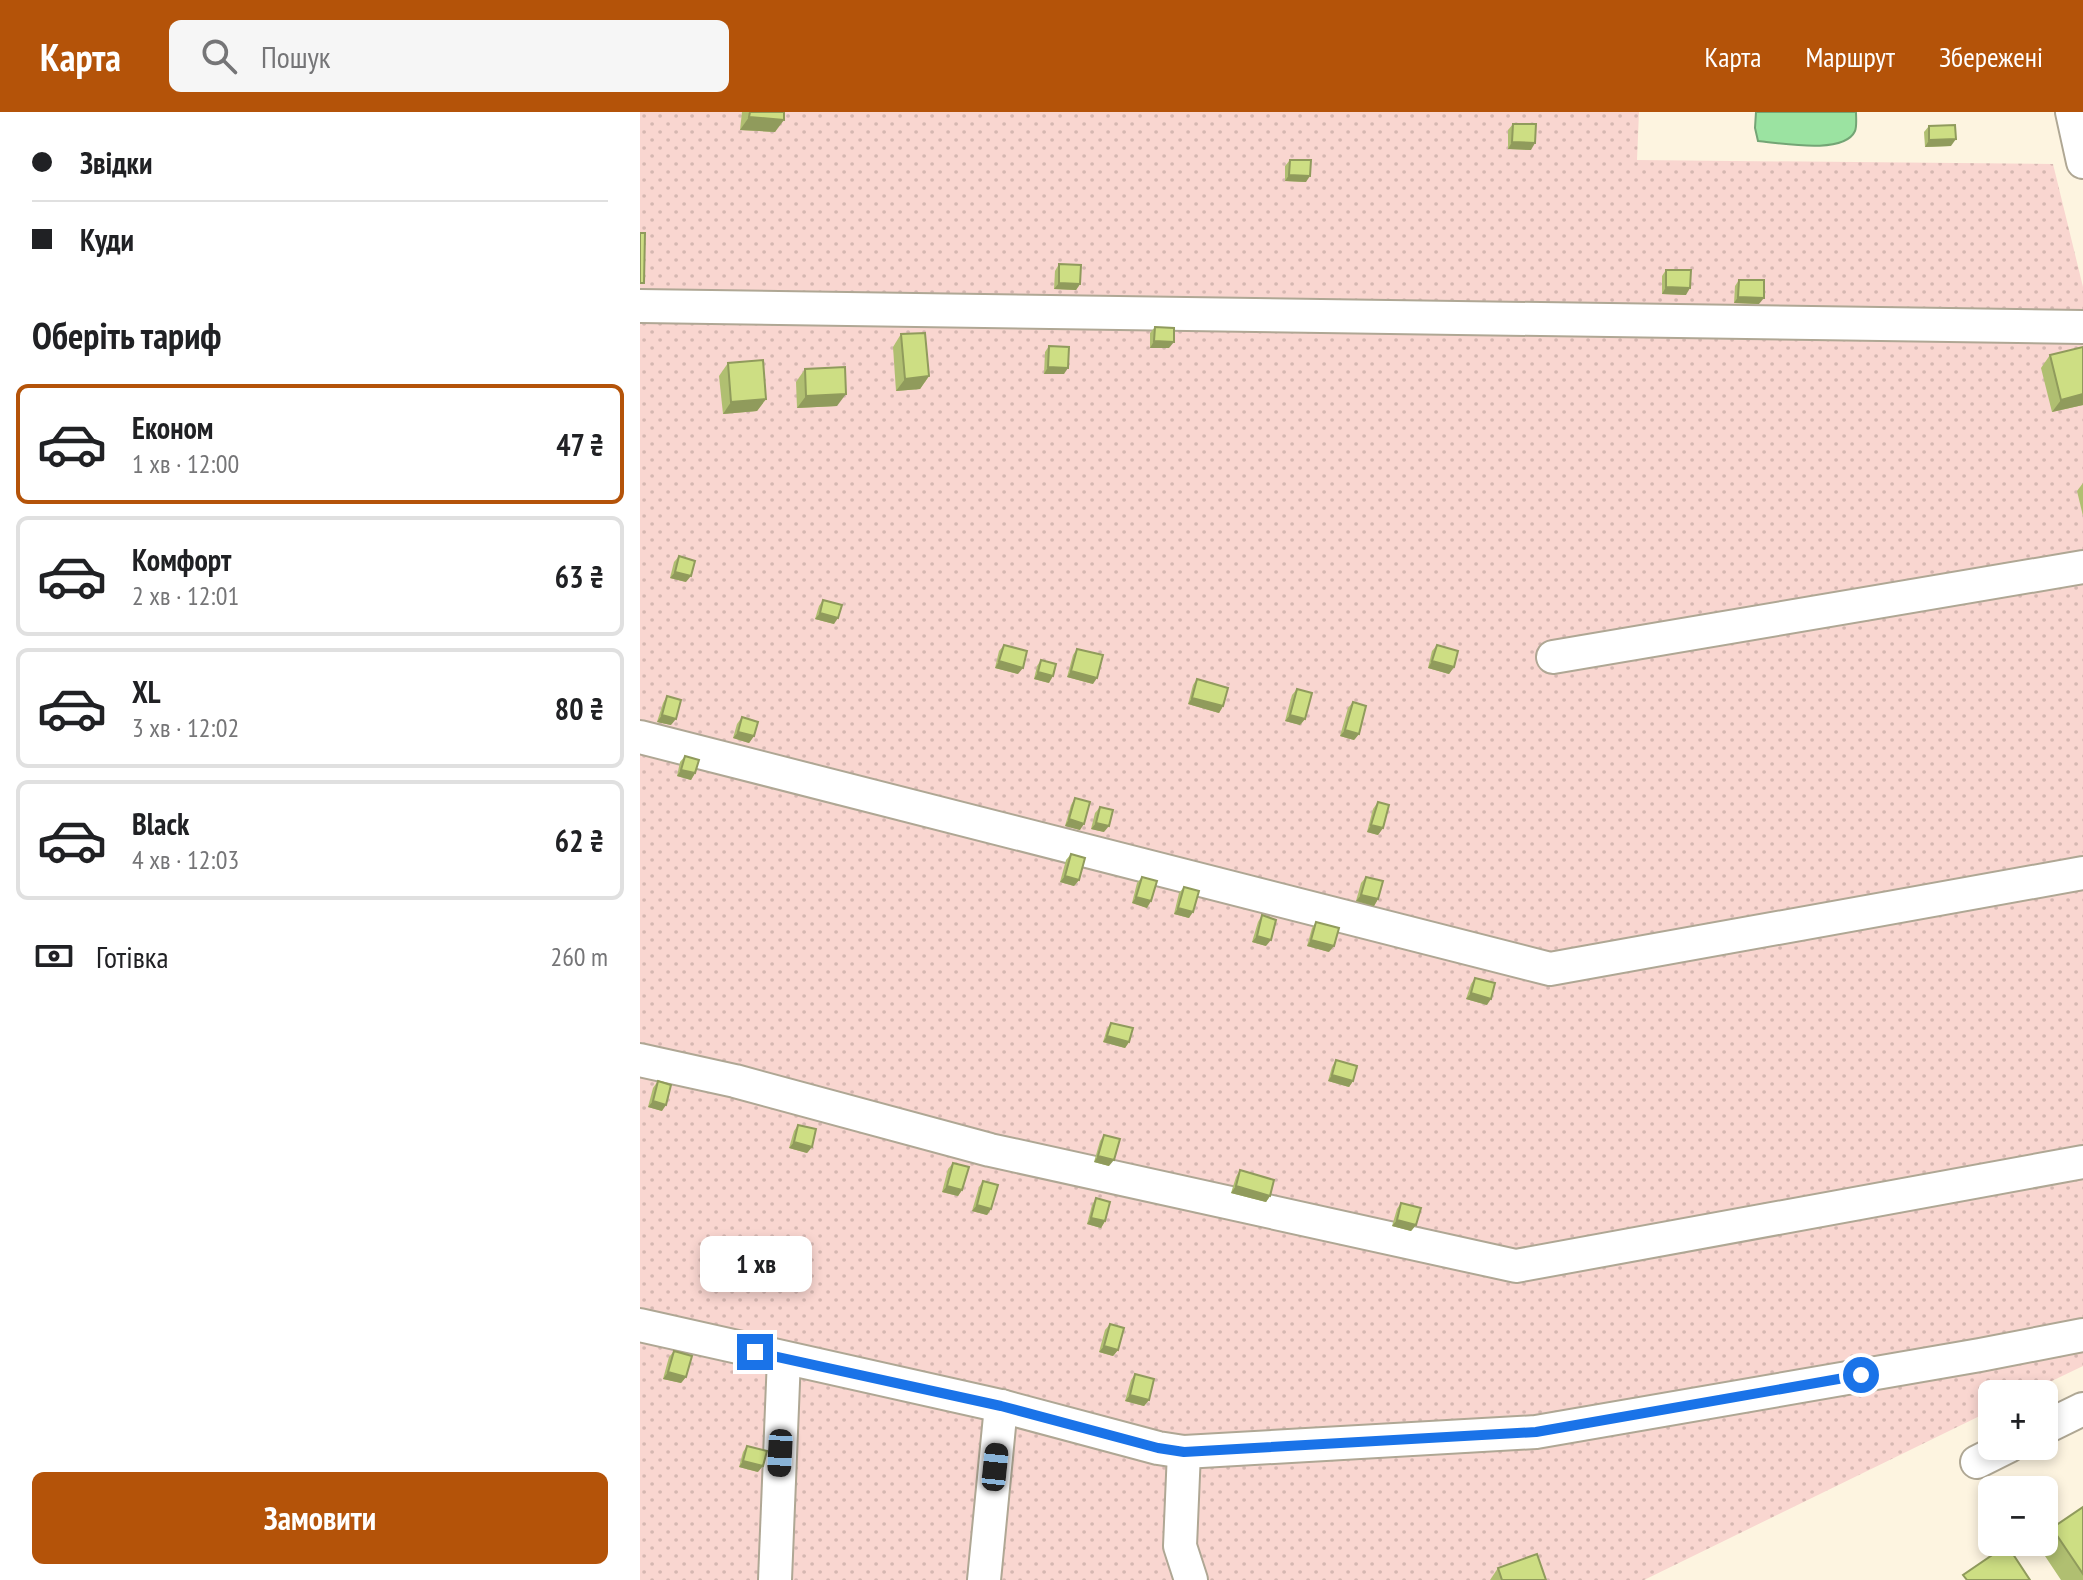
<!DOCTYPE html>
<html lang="uk">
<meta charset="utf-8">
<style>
:root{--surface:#fff;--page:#f6f6f6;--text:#202124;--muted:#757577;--line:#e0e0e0;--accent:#b45309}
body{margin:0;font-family:"PT Sans Narrow",sans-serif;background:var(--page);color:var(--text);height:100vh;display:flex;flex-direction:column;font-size:30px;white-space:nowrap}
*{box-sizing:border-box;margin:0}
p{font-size:26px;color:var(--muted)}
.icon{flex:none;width:44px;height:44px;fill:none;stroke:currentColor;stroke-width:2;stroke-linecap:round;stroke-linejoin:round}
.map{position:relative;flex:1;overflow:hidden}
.drawer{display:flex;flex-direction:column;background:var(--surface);width:640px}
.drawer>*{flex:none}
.guide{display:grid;align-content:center;height:176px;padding:0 32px;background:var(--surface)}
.controls{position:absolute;left:1338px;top:1268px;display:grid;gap:16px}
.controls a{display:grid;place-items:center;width:80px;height:80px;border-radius:12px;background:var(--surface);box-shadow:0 4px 12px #0003;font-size:40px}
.end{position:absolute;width:36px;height:36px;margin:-18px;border:10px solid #1a73e8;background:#fff;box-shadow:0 0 0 4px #fff}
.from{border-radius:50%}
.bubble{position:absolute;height:56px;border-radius:12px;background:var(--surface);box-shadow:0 4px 12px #0003;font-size:26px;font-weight:800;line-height:56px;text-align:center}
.car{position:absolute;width:24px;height:48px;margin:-24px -12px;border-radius:10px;box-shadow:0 0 6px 2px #0007;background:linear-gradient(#222 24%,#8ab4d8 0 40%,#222 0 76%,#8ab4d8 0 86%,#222 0)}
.guide b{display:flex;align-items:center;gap:28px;height:76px;font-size:30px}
.guide b+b{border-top:2px solid var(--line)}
.guide i{width:20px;height:20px;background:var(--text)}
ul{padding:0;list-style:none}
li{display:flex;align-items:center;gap:24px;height:120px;margin:0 16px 12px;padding:0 16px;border:4px solid var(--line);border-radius:12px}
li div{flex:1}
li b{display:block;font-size:30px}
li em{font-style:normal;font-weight:800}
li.active{border-color:var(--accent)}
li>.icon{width:72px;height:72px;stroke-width:1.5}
h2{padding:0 32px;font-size:36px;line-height:96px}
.pay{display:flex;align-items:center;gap:20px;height:88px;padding:0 32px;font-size:30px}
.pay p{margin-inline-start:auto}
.action{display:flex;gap:16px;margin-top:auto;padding:16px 32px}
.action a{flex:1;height:92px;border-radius:12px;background:var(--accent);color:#fff;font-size:32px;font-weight:800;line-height:92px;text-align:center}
header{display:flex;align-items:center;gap:48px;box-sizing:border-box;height:112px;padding:0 40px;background:var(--accent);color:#fff}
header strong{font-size:38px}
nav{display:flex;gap:44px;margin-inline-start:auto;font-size:28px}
.search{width:560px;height:72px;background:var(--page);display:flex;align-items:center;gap:20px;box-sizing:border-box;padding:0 28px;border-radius:12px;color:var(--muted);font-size:30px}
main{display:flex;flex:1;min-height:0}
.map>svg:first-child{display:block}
.garden{fill:url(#garden-dots)}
.water{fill:#9be3a1;stroke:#73a575;stroke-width:2}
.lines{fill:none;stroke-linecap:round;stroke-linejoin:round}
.minor-casing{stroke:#afa794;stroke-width:36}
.minor{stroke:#fff;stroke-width:32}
.wall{fill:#b0bf71}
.shaded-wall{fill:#909b5c}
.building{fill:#cdde83;stroke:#909b5c;stroke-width:2}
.route{stroke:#1a73e8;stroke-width:10}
</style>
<header>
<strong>Карта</strong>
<div class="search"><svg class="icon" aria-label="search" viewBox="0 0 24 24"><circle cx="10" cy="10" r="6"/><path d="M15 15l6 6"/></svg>Пошук</div>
<nav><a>Карта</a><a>Маршрут</a><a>Збережені</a></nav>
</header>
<main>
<section class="drawer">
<div class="guide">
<b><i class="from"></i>Звідки</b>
<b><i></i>Куди</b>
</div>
<h2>Оберіть тариф</h2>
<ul>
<li class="active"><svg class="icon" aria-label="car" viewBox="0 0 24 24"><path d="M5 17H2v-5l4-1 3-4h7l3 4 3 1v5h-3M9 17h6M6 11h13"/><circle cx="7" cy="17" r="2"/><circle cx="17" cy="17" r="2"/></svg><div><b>Економ</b><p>1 хв · 12:00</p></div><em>47 ₴</em></li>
<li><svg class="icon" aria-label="car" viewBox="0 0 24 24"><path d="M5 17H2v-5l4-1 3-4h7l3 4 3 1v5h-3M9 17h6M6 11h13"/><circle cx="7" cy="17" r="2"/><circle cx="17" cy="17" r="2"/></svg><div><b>Комфорт</b><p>2 хв · 12:01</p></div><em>63 ₴</em></li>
<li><svg class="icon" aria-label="car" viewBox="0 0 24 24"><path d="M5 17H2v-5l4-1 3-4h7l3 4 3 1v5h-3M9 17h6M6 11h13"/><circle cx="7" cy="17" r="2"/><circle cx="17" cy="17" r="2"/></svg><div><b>XL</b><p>3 хв · 12:02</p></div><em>80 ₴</em></li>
<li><svg class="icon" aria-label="car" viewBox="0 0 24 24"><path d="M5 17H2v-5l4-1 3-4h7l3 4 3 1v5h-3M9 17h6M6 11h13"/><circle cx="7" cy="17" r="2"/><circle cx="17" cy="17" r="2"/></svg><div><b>Black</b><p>4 хв · 12:03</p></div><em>62 ₴</em></li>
</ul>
<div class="pay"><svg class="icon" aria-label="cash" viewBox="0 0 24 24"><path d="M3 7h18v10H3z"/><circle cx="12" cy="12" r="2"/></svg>Готівка<p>260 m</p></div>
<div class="action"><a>Замовити</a></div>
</section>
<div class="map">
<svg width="1443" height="1468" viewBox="0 0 1443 1468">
<defs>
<pattern id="garden-dots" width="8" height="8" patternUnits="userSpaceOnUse" patternTransform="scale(2)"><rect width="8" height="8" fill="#f9d6d0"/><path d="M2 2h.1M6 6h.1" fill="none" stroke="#d5b7b1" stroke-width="1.8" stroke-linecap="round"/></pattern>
</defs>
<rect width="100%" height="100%" fill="#fdf4e0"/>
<path class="garden" d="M0,0h999l-2,48 416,4 30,123v1079l-58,28h-33v16l-348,170h-1004z"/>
<path class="water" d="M1116,0h100c0,6 1,14 -1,19 -11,24 -74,12 -97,10l-3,-13z"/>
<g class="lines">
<defs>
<g id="minor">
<path d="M1432,0l11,50"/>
<path d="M0,194l1443,21"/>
<path d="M913,545l530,-90"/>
<path d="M0,625l910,232 533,-96"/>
<path d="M0,948l95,21 255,69 526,116 567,-104"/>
<path d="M0,1213l361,81 157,42 26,4 352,-20 444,-77 103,-20"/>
<path d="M1404,1316l39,-19"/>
<path d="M544,1340l-4,94 11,34"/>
<path d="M1337,1350l32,-16"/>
<path d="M135,1468l9,-222"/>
<path d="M344,1468l17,-174"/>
</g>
</defs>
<use href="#minor" class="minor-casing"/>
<use href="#minor" class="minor"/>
</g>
<g class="wall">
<path d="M102,0h42l-9,20 -35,-2z"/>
<path d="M873,12l18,26 -23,-1v-19z"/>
<path d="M1289,14l22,20 -26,1 -1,-15z"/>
<path d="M650,48l16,22 -21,-1v-15z"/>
<path d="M419,152l21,20 -4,6 -22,-1 1,-18z"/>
<path d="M1026,158l20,25 -24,-1v-18z"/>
<path d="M1099,168l20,24 -25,-1 1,-17z"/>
<path d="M515,215l14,21h-19v-15z"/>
<path d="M261,222l28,42 -9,13 -24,2 -3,-44z"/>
<path d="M409,234l15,28h-20l1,-22z"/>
<path d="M1443,235v58l-31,7 -11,-44 9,-13z"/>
<path d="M88,251l38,36 -9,12 -34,3 -4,-38z"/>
<path d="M165,257l32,37 -40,2 -1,-26z"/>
<path d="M1443,371v33l-6,-25z"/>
<path d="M39,444l7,26 -16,-4 4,-16z"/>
<path d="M183,488l11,24 -19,-5 4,-13z"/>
<path d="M364,533l14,29 -23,-6 4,-17z"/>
<path d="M797,533l17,22 -5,7 -21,-6 4,-17z"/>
<path d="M437,537l16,35 -26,-7 6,-22z"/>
<path d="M401,548l8,23 -15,-4 3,-13z"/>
<path d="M557,567l26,27 -4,7 -31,-9 5,-19z"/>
<path d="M657,577l8,30 -5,6 -15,-4 7,-26z"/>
<path d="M27,584l4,29 -14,-3 6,-19z"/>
<path d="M713,590l6,32 -5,6 -14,-4 8,-28z"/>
<path d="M102,605l12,19 -5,7 -16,-5 4,-14z"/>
<path d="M45,644l10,17 -4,7 -14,-4 3,-14z"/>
<path d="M435,686l5,32 -15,-4 6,-21z"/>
<path d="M738,690l5,26 -5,7 -11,-3 6,-23z"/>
<path d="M460,695l4,25 -13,-3 4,-16z"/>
<path d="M431,742l8,26 -5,6 -14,-4 6,-22z"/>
<path d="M502,765l5,31 -15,-5 5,-20z"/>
<path d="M726,765l12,22 -4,7 -18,-5 5,-18z"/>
<path d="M544,775l5,31 -15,-4 5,-21z"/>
<path d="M622,803l4,31 -14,-4 6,-20z"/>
<path d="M676,810l13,30 -22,-6 5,-18z"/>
<path d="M835,866l12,27 -21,-6 5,-15z"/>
<path d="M471,911l18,19 -4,6 -22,-6 4,-13z"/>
<path d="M696,948l17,21 -4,6 -21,-6 4,-14z"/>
<path d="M18,969l4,30 -14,-4 5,-19z"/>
<path d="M158,1013l14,22 -5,6 -18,-5 5,-17z"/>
<path d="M464,1023l5,31 -15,-4 6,-21z"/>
<path d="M313,1051l9,27 -4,6 -16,-4 6,-23z"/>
<path d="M600,1058l30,26 -4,6 -35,-9 5,-16z"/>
<path d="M343,1069l8,28 -4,6 -15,-4 7,-24z"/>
<path d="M456,1086l9,23 -4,7 -14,-4 5,-19z"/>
<path d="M761,1091l15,22 -5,6 -19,-5 5,-17z"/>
<path d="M470,1212l8,26 -5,6 -14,-4 6,-22z"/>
<path d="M34,1239l12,26 -5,6 -18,-4 6,-22z"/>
<path d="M495,1262l14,26 -5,6 -19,-5 6,-21z"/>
<path d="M107,1334l11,26 -19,-5 4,-15z"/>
<path d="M1443,1395v73h-22l-22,-33 3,-5h2v-2l8,-12z"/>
<path d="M858,1456l48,12h-56z"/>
</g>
<g class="shaded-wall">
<path d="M109,5l35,3 -9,12 -35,-2z"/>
<path d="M1316,27l-5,7 -26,1 4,-7z"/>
<path d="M872,30l23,1 -4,7 -23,-1z"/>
<path d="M649,63l21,1 -4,6 -21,-1z"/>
<path d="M419,171l21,1 -4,6 -22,-1z"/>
<path d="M1026,175l24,1 -4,7 -24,-1z"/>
<path d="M1098,185l26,1 -5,6 -25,-1z"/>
<path d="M514,229l20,1 -5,6h-19z"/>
<path d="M408,255l20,1 -4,6h-20z"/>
<path d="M289,264l-9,13 -24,2 9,-12z"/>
<path d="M206,282l-9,12 -40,2 9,-12z"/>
<path d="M1443,282v11l-31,7 9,-12z"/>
<path d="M126,287l-9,12 -34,3 8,-12z"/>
<path d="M35,460l16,4 -5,6 -16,-4z"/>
<path d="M180,501l18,5 -4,6 -19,-5z"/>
<path d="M359,549l24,7 -5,6 -23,-6z"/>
<path d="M792,549l22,6 -5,7 -21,-6z"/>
<path d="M431,559l26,7 -4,6 -26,-7z"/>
<path d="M398,560l15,4 -4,7 -15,-4z"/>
<path d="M552,586l31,8 -4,7 -31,-9z"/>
<path d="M22,603l14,4 -5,6 -14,-3z"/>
<path d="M650,603l15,4 -5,6 -15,-4z"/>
<path d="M705,618l14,4 -5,6 -14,-4z"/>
<path d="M98,620l16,4 -5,7 -16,-5z"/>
<path d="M41,658l14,3 -4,7 -14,-4z"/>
<path d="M429,707l15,5 -4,6 -15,-4z"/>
<path d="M456,711l13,3 -5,6 -13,-3z"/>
<path d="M731,713l12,3 -5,7 -11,-3z"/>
<path d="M425,764l14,4 -5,6 -14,-4z"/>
<path d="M721,783l17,4 -4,7 -18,-5z"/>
<path d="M496,785l15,4 -4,7 -15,-5z"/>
<path d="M538,796l15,4 -4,6 -15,-4z"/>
<path d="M617,824l14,4 -5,6 -14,-4z"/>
<path d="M671,828l23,6 -5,6 -22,-6z"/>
<path d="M831,881l20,6 -4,6 -21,-6z"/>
<path d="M467,924l22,6 -4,6 -22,-6z"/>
<path d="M692,963l21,6 -4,6 -21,-6z"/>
<path d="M13,989l13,4 -4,6 -14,-4z"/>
<path d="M154,1030l18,5 -5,6 -18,-5z"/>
<path d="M458,1044l16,4 -5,6 -15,-4z"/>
<path d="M307,1074l15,4 -4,6 -16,-4z"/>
<path d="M596,1074l34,10 -4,6 -35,-9z"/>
<path d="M337,1093l14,4 -4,6 -15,-4z"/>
<path d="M451,1106l14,3 -4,7 -14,-4z"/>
<path d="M757,1108l19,5 -5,6 -19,-5z"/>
<path d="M464,1234l14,4 -5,6 -14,-4z"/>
<path d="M28,1260l18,5 -5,6 -18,-4z"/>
<path d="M490,1283l19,5 -5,6 -19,-5z"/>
<path d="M103,1349l20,5 -5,6 -19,-5z"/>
</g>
<g class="building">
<path d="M110,0h34v8l-35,-3z"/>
<path d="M873,12h23l-1,19 -23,-1z"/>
<path d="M1315,13l1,14 -27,1v-14z"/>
<path d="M650,48h21l-1,16 -21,-1z"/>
<path d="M0,121h5l-1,50h-4z"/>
<path d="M419,152l22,1 -1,19 -21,-1z"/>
<path d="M1026,158h25l-1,18 -24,-1z"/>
<path d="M1099,168h25v18l-26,-1z"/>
<path d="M515,215l19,1v14l-20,-1z"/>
<path d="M285,221l4,43 -24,3 -4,-45z"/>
<path d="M409,234l20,1 -1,21 -20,-1z"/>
<path d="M1443,235v47l-22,6 -11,-45z"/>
<path d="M123,248l3,39 -35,3 -3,-39z"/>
<path d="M205,255l1,27 -40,2 -1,-27z"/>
<path d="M39,444l16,5 -4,15 -16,-4z"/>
<path d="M183,488l19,5 -4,13 -18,-5z"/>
<path d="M364,533l23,6 -4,17 -24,-7z"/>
<path d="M797,533l21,6 -4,16 -22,-6z"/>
<path d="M437,537l26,6 -6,23 -26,-7z"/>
<path d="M401,548l15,4 -3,12 -15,-4z"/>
<path d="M557,567l31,9 -5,18 -31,-8z"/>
<path d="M657,577l15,4 -7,26 -15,-4z"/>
<path d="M27,584l14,4 -5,19 -14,-4z"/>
<path d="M713,590l13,4 -7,28 -14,-4z"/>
<path d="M102,605l16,5 -4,14 -16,-4z"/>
<path d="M45,644l14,4 -4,13 -14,-3z"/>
<path d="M435,686l15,4 -6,22 -15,-5z"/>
<path d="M738,690l11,3 -6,23 -12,-3z"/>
<path d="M460,695l13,3 -4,16 -13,-3z"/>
<path d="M431,742l14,4 -6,22 -14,-4z"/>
<path d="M502,765l15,4 -6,20 -15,-4z"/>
<path d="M726,765l17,4 -5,18 -17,-4z"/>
<path d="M544,775l15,4 -6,21 -15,-4z"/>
<path d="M622,803l14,5 -5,20 -14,-4z"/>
<path d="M676,810l23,6 -5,18 -23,-6z"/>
<path d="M835,866l20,5 -4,16 -20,-6z"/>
<path d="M471,911l22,5 -4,14 -22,-6z"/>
<path d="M696,948l21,6 -4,15 -21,-6z"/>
<path d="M18,969l13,4 -5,20 -13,-4z"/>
<path d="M158,1013l18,4 -4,18 -18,-5z"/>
<path d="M464,1023l16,4 -6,21 -16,-4z"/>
<path d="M313,1051l16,4 -7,23 -15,-4z"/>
<path d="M600,1058l34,10 -4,16 -34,-10z"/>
<path d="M343,1069l15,4 -7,24 -14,-4z"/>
<path d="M456,1086l14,4 -5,19 -14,-3z"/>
<path d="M761,1091l20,5 -5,17 -19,-5z"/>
<path d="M470,1212l14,4 -6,22 -14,-4z"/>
<path d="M34,1239l18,5 -6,21 -18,-5z"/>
<path d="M495,1262l19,5 -5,21 -19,-5z"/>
<path d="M107,1334l20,5 -4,15 -20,-5z"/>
<path d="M1443,1395v67l-31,-46z"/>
<path d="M1367,1433l23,35h-63l-4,-5z"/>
<path d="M897,1442l9,26h-44l-4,-12z"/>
</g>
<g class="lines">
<path class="route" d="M115,1240l246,54 157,42 26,4 352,-20 325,-57"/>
</g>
</svg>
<div class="controls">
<a>+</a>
<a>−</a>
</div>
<i class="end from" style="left:1221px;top:1263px"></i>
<i class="end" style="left:115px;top:1240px"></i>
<div class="bubble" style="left:60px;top:1124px;width:112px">1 хв</div>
<i class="car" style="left:140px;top:1341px;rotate:183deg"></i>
<i class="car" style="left:355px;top:1355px;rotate:6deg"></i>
</div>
</main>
